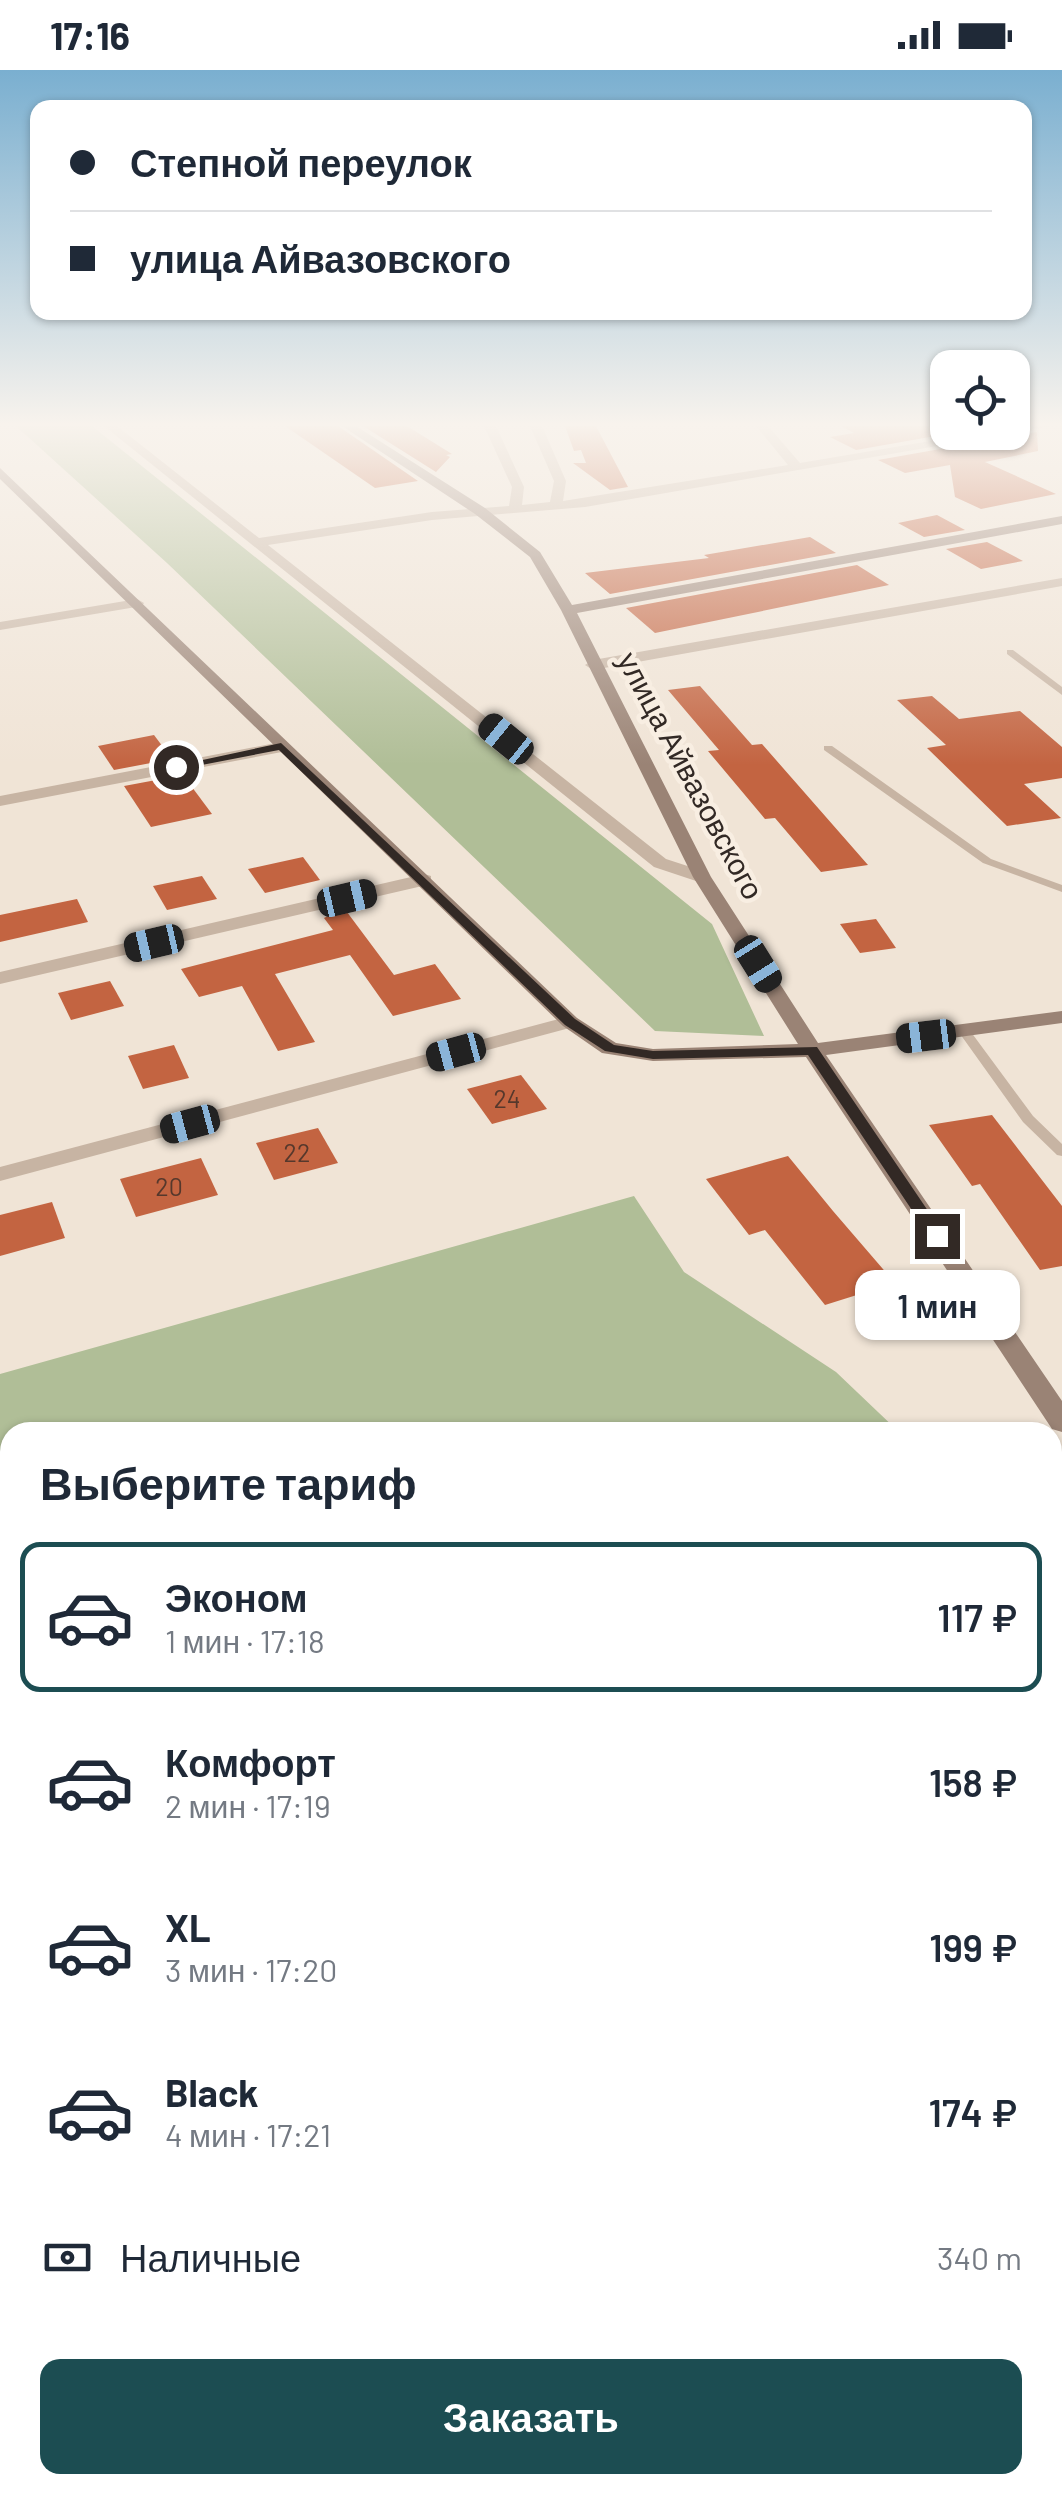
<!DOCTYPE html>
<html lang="ru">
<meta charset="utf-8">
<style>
:root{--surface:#fff;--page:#f6f6f7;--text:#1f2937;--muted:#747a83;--line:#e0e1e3;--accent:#1c4d52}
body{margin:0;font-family:Barlow,sans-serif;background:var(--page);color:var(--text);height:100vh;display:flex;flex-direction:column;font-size:38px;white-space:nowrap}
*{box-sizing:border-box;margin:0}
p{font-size:32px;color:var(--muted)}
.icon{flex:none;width:55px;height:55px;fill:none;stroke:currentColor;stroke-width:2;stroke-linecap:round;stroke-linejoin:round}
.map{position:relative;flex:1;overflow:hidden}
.sheet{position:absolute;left:0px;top:1352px;width:1062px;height:1072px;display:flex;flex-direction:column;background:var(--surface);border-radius:30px 30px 0 0;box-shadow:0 2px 8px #0004}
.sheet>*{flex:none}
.banner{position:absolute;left:30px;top:30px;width:1002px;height:220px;border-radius:20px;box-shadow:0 2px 8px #0004;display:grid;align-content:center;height:220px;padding:0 40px;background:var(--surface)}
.fabs{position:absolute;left:930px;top:280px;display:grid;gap:20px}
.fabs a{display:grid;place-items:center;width:100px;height:100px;border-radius:20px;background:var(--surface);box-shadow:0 2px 8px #0004;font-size:50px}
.end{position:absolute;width:45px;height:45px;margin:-22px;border:12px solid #322925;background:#fff;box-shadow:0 0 0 5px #fff}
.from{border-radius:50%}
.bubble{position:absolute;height:70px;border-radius:20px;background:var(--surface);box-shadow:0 2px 8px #0004;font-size:32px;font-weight:600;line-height:70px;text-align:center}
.car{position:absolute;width:30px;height:60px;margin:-30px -15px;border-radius:12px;box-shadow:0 0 8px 2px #0007;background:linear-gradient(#222 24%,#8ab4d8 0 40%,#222 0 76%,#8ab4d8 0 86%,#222 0)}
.banner b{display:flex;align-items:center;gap:35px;height:95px;font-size:38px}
.banner b+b{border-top:2px solid var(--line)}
.banner i{width:25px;height:25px;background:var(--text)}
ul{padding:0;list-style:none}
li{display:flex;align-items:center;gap:30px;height:150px;margin:0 20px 15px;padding:0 20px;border:5px solid transparent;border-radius:20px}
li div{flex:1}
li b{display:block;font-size:38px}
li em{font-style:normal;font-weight:600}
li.current{border-color:var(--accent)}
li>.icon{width:90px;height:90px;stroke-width:1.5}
h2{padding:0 40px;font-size:45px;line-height:120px}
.pay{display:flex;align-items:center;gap:25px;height:110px;padding:0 40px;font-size:38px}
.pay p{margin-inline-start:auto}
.cta{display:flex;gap:20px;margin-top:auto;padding:20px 40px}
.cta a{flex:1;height:115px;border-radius:20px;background:var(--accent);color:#fff;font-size:40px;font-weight:600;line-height:115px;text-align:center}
.status{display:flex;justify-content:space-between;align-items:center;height:70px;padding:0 50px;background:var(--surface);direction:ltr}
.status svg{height:28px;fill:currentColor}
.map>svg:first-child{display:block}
.green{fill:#b0be97}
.building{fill:#c36441}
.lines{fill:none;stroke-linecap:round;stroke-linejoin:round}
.lane{fill:#c7b4a3;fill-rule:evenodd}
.street{fill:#c7b4a3;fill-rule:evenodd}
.secondary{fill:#9a8375;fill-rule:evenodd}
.highway{fill:#53443c;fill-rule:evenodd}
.route{fill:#322925}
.labels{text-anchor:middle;stroke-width:9;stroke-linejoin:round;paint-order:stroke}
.number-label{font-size:25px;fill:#56382c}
.street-label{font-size:30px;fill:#322925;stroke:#f8eee2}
</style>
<div class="status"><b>17:16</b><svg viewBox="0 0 49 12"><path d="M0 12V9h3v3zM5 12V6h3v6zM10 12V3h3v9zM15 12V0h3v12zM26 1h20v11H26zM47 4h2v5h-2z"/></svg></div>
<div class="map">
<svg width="1062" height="2423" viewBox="0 0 1062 2423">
<rect width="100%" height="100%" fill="#f0e4d6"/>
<g class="green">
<path d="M16,356h76l620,498 52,112 -109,-5 -488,-468z"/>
<path d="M634,1126l50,76 152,100 63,60h-889v425l-10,3v-486z"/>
<path d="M1062,1998v294l-9,5 -1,-295z"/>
<path d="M51,2415h754l-16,8h-757z"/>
</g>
<g class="building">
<path d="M285,356h53l80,55 -43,7z"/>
<path d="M363,356h44l45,28 -6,1 4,2 -14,15z"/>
<path d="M565,356h31l32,61 -18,3 -37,-27h13l-5,-13 -7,1z"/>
<path d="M841,356h107v6h10l-102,18 -26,-13 24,-4z"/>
<path d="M1037,362l1,19 -53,11 71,32 -75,15 -26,-12 -5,-32 -45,8 -27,-13z"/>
<path d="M937,445l28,15 -41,7 -26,-14z"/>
<path d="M810,467l26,16 -226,41 -25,-21 124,-15 -5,-3z"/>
<path d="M987,472l36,19 -42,8 -35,-20z"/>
<path d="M857,495l32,20 -234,48 -29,-25z"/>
<path d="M700,616l52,59 10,-1 106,121 -47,7 -46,-54 -10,1 -57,-68 11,-1 -51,-60z"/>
<path d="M932,626l27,23 61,-8 42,36v31l-38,6 37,34 -54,8 -80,-78 19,-3 -49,-45z"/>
<path d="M154,665l18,24 -58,11 -16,-24z"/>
<path d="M183,705l29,39 -61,13 -27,-41z"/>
<path d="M303,787l17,23 -55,13 -17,-24z"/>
<path d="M202,806l15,23 -50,11 -14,-24z"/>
<path d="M77,829l11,23 -88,20v-27z"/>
<path d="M344,838l50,67 41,-11 26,35 -68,17 -43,-61 -75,19 40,68 -37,9 -36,-65 -43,11 -18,-28 152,-39 -9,-12z"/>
<path d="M876,849l20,29 -36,5 -20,-29z"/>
<path d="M110,911l14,25 -53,14 -13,-27z"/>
<path d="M174,975l15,33 -46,11 -15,-33z"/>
<path d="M521,1005l26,34 -55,15 -25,-35z"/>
<path d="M992,1045l70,91v60l-22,4 -60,-86 -8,2 -43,-61z"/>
<path d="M318,1058l20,35 -64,17 -18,-37z"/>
<path d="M788,1086l45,55 62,72 -70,22 -60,-75 -16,5 -43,-56z"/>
<path d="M201,1088l17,37 -82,22 -16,-38z"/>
<path d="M52,1132l13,36 -65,18v-41z"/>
</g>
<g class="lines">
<g class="lane">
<path d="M1007,580h6l49,37v8l-55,-41z"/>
<path d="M824,676h8l159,113 71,26v7l-79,-29 -159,-113z"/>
<path d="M964,957l4,1 65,88 29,28v12l-5,-1 -34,-33 -65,-91z"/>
<path d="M1062,2357v27l-10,4v-27z"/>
<path d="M946,2415h39l-3,8h-39z"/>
</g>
<g class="street">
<path d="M104,356h13l142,112 173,-26 77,-6 3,-19 -28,-61h12l28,61 -2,18 28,-3 4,-21 -24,-55h12l24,55 -3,20 225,-36 -32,-39h12l32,37 184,-31h28v-4l40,-2 -467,81 -153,13 -164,25 398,314 43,14v8l-7,2 -48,-16z"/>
<path d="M1062,508v8l-469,84 -8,-5 8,-5z"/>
<path d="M137,529l7,4 -2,3 -142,24v-8z"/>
<path d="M281,672l8,5 -2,4 -287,55v-10z"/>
<path d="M424,804l7,2v8l-431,100v-12z"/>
<path d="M570,946l7,2 3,4 -3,4 -577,155v-14z"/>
</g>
<path class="secondary" d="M342,356h14l129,82 55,44 32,53 490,-89v8l-485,89 134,264 107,166 244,-32v12l-236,32 236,346v31l-10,-3 -246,-372 -153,4 -51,-8 -39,-27 -563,-547v-11l577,550 39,25 37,6 145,-5 -105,-167 -132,-267 -31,-53 -55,-43z"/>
<g class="highway">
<path d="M1062,1603v33l-10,3v-33z"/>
<path d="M1062,1692v36l-10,3v-36z"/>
<path d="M10,1966v44l-10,4v-44z"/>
<path d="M10,2066v46l-10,3v-46z"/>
</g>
</g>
<linearGradient id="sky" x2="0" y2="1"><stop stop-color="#7aafd0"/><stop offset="0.51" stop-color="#f8f3ed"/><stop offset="1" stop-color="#f8f3ed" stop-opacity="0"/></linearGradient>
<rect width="1062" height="695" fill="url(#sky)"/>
<path class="route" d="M281,673l294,276 39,26 39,6 164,-4 126,186v7h-11l-124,-185 -155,4 -48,-8 -40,-26 -286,-275 -103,20 -6,-3z"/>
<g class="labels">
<g class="number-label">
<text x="507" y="1038">24</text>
<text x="297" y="1092">22</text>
<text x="169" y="1126">20</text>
</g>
<g class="street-label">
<text transform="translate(690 706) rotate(62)" y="10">улица Айвазовского</text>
</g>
</g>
</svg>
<div class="fabs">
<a><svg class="icon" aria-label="locate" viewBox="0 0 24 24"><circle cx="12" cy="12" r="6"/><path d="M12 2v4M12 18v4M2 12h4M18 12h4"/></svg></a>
</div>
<i class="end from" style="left:176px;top:697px"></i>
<i class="end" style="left:937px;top:1166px"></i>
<div class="bubble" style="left:855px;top:1200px;width:165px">1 мин</div>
<i class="car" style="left:506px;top:669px;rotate:309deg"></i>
<i class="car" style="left:347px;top:828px;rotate:77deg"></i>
<i class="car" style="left:154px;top:873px;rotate:257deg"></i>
<i class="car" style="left:758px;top:894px;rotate:148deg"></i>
<i class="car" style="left:926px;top:966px;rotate:263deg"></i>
<i class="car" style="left:456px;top:982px;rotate:255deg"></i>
<i class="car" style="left:190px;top:1054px;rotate:255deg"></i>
<div class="banner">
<b><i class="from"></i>Степной переулок</b>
<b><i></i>улица Айвазовского</b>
</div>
<section class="sheet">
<h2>Выберите тариф</h2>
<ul>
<li class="current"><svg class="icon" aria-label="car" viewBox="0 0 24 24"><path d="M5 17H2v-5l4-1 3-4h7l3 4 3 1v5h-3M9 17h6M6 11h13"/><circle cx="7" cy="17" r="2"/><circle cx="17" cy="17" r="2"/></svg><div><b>Эконом</b><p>1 мин · 17:18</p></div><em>117 ₽</em></li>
<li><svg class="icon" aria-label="car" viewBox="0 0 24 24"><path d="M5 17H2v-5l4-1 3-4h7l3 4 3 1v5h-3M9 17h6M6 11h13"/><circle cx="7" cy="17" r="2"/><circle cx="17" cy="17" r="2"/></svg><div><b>Комфорт</b><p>2 мин · 17:19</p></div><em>158 ₽</em></li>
<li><svg class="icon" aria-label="car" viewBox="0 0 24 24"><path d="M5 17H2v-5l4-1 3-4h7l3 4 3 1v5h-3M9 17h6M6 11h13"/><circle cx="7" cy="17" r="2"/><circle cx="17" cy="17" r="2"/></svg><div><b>XL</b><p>3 мин · 17:20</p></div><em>199 ₽</em></li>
<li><svg class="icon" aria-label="car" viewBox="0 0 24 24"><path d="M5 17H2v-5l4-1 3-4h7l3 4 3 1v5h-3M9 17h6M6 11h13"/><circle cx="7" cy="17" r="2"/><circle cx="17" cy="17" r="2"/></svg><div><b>Black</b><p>4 мин · 17:21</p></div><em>174 ₽</em></li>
</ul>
<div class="pay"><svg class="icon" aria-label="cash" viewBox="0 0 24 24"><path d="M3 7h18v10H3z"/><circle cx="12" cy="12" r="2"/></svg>Наличные<p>340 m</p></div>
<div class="cta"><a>Заказать</a></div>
</section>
</div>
